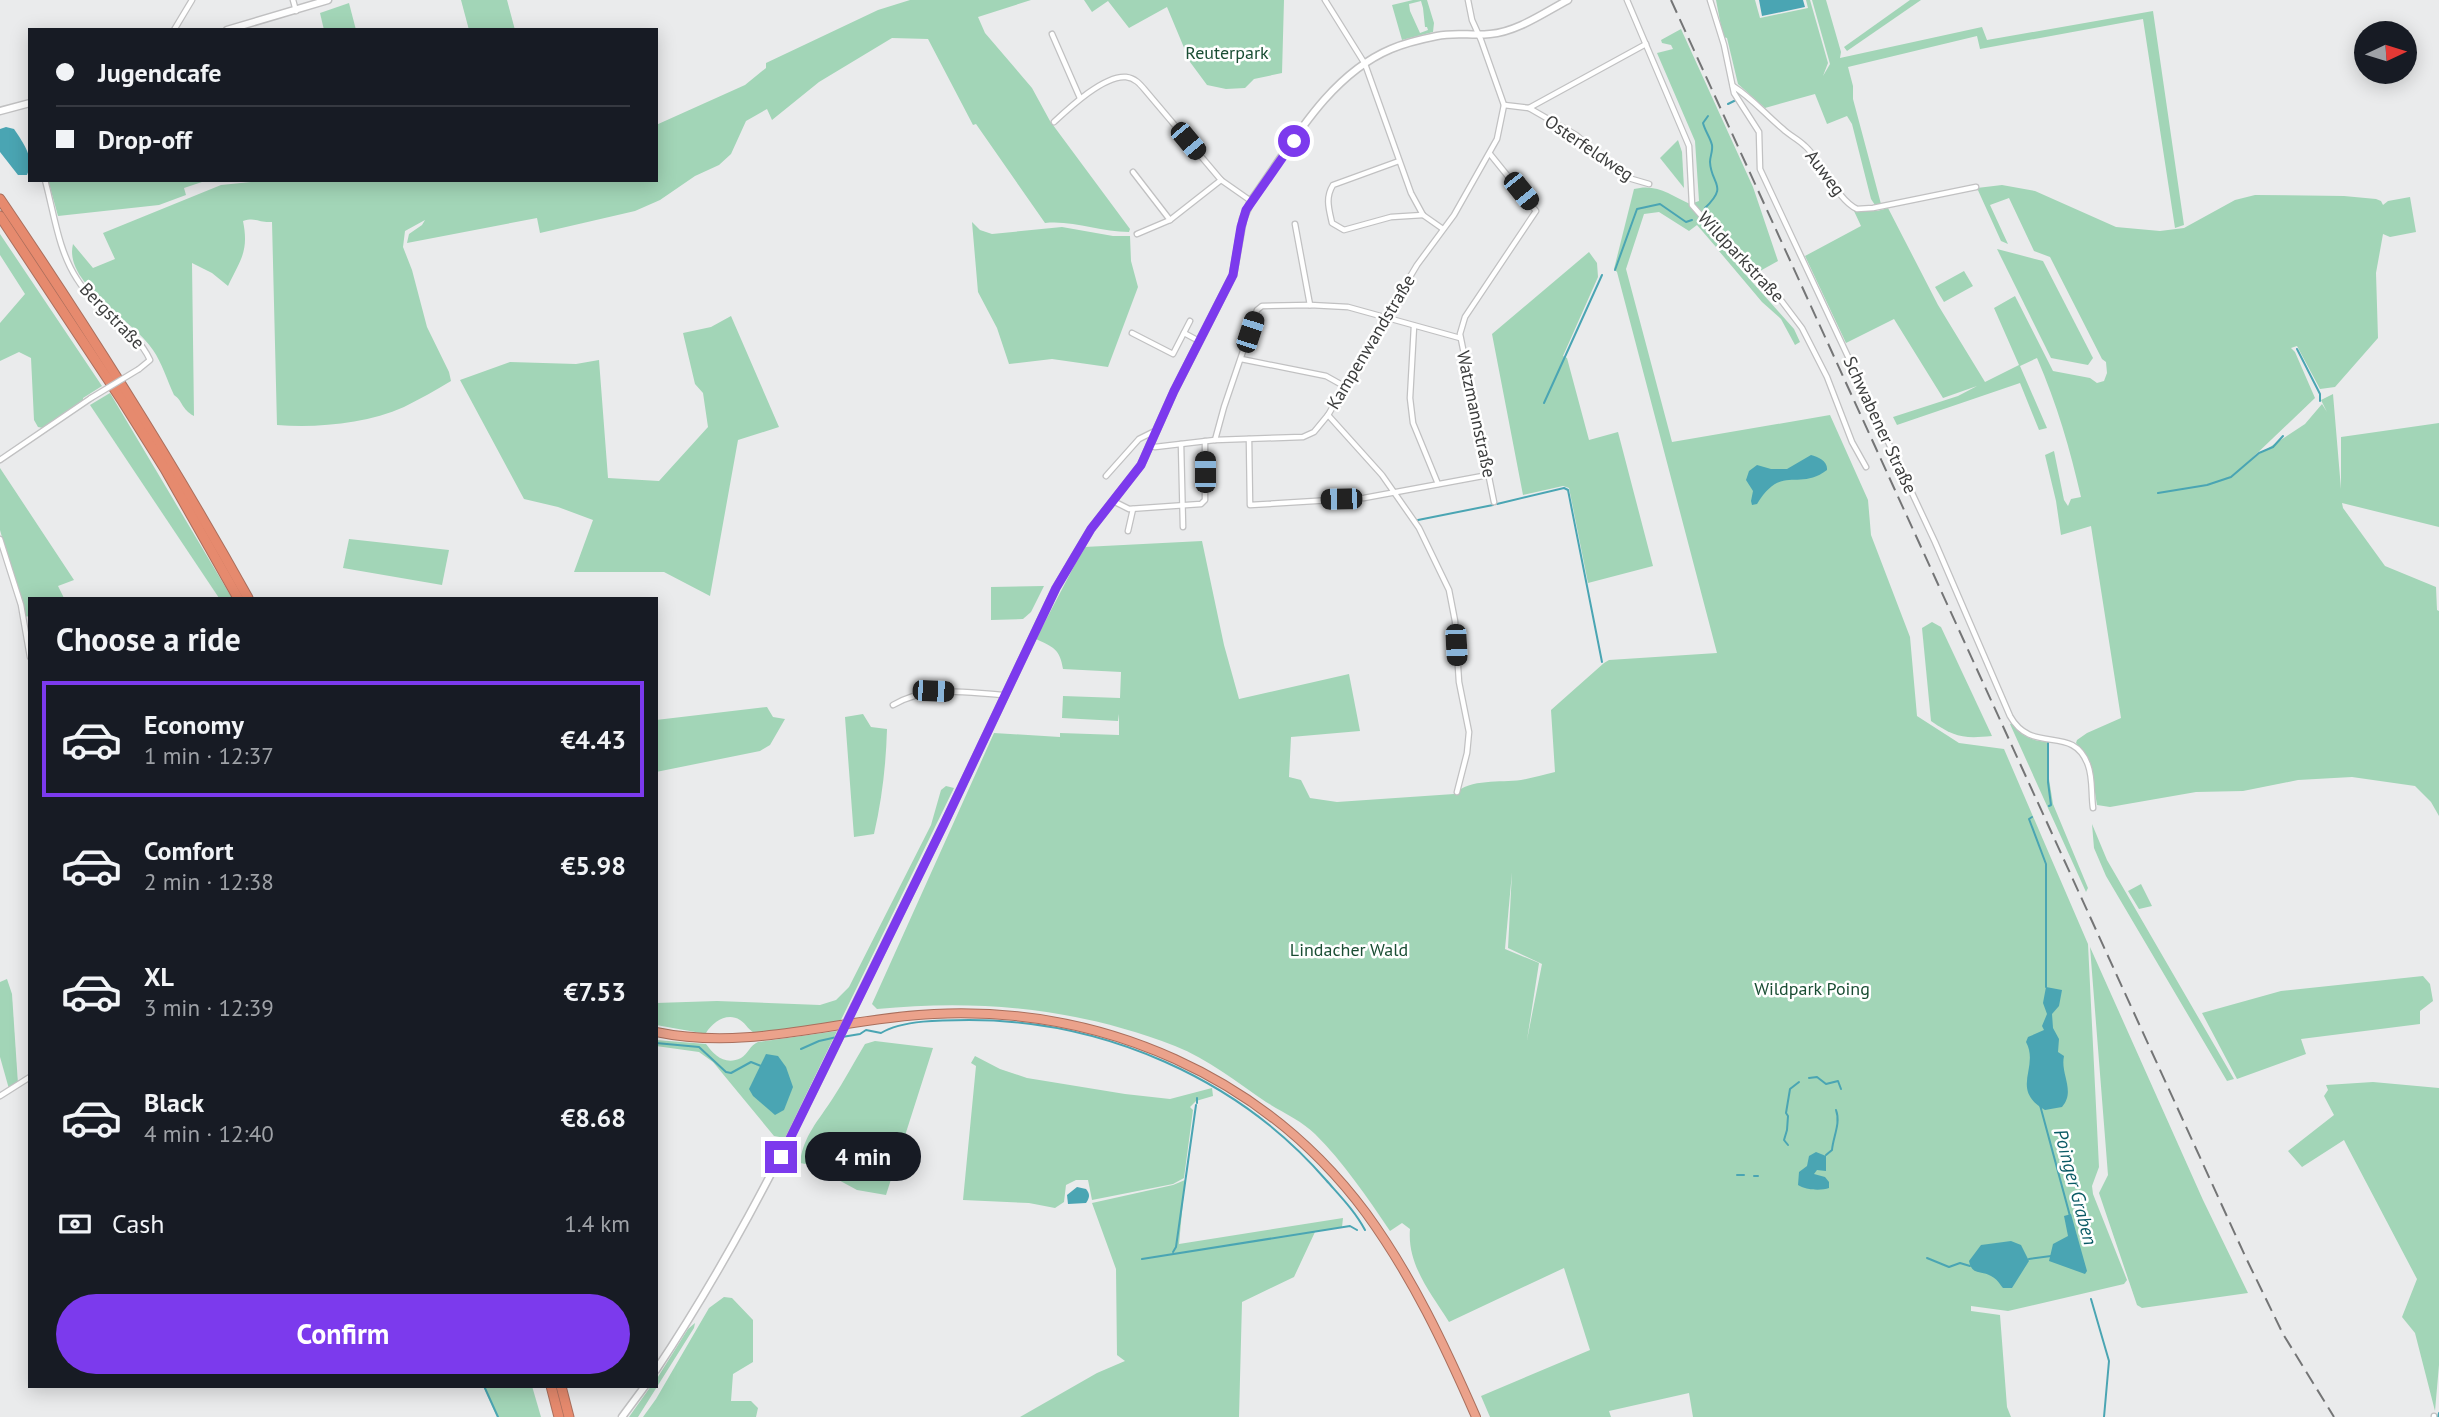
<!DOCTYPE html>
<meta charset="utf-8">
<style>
:root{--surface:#171b24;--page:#242831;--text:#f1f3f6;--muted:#9ea1a6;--line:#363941;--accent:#7c3aed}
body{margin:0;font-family:"PT Sans",sans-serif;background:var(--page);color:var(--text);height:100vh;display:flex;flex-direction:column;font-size:26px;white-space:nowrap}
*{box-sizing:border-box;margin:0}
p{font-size:23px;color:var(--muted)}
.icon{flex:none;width:38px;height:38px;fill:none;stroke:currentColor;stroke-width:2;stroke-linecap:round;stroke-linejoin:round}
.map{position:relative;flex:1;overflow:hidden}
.drawer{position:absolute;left:28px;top:597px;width:630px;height:791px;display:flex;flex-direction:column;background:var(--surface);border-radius:0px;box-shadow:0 4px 18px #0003}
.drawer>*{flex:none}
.top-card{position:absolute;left:28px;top:28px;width:630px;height:154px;border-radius:0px;box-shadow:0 4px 18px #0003;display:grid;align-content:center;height:154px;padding:0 28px;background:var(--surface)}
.needle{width:46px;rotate:86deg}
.fabs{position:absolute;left:2354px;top:21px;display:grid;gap:14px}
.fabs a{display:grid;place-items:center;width:63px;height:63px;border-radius:50%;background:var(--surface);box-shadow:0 4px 18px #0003;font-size:35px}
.end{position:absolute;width:32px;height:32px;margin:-16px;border:9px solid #7c3aed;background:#fff;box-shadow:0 0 0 4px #fff}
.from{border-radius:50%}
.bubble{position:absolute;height:49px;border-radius:24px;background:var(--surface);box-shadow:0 4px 18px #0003;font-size:23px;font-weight:600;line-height:49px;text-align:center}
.car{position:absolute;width:21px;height:42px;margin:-21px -10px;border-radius:9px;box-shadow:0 0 5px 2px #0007;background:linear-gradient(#222 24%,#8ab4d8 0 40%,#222 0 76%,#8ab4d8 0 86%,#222 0)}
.top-card b{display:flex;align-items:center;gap:24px;height:66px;font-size:26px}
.top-card b+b{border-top:2px solid var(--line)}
.top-card i{width:18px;height:18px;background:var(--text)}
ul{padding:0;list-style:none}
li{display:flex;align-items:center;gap:21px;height:116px;margin:0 14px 10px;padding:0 14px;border:4px solid transparent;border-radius:0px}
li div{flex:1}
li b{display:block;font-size:26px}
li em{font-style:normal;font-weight:600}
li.active{border-color:var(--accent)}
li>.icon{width:63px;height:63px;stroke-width:1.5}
h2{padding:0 28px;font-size:32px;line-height:84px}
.pay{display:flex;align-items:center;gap:18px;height:77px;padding:0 28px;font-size:26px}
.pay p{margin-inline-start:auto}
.button{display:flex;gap:14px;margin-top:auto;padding:14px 28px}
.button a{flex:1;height:80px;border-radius:42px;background:var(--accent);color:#fff;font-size:28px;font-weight:600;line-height:80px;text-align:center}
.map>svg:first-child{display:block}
.green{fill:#a2d5b7;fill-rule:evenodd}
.water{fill:#4aa5b3}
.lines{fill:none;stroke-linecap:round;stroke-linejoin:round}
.stream{stroke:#4aa5b3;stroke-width:2}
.minor-casing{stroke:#c1c1c2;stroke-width:7}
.tertiary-casing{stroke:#c1c1c2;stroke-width:9}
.trunk-casing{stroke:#aa6f5d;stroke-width:10}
.motorway-casing{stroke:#aa6f5d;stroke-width:11}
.minor{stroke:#fff;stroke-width:4.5}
.tertiary{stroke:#fff;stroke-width:6}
.trunk{stroke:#eba28b;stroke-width:8}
.motorway{stroke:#e68a6e;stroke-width:9}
.rail{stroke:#747576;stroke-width:2;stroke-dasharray:14 7;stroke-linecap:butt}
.minor-bridge-casing{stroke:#c1c1c2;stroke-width:7;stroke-linecap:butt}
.tertiary-bridge-casing{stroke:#c1c1c2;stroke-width:9;stroke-linecap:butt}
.minor-bridge{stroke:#fff;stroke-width:4.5}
.tertiary-bridge{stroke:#fff;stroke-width:6}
.route{stroke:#7c3aed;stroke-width:9}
.labels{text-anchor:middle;stroke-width:5;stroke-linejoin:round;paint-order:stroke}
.park-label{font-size:18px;fill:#1a4e34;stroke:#fff}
.street-label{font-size:18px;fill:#3c3d3d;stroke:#fff}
.water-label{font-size:19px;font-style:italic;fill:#0a5a65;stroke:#fff}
</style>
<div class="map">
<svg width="2439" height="1417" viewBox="0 0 2439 1417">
<rect width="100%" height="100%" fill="#eaebec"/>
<g class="green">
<path d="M461,0h46l8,30h-46z"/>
<path d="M910,0h121l-53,17 7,16 47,55 18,33 80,108 -1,3c-29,0 -56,-12 -84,-9l-69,-99 -3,1 -45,-86 -36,-1 -73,44 -47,38 -5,-11 -21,12 -15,33 -12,11 -24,11 -35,24 -25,11 -95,22 -3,-15 -130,25 2,-9 13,-9 3,-5 -20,11 -2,16 9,23 15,57 22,45 2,9c-15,9 -31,18 -47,26 -38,17 -87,21 -127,18l-5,-203c-13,1 -16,-5 -29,-1 6,30 -2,38 -15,65l-16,-13 -20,-10 2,153c-13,-7 -11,-15 -20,-21 -7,-15 -12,-32 -21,-45 -19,-30 -90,-66 -80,-106l20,24 22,-9 -12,-26 118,-48 50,-5h385v-55l89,-40 21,-17v-5l112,-53z"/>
<path d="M1084,0h200l-2,73 -28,6 -9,9 -19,1 -19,-4 -17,-23 -23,-55 -38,21 -21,-27 -16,11z"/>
<path d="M1413,0h14l7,23 -1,9 -31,8 -10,-35zM1421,1l2,7 2,19h2l1,3 -8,3 -10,-22 -1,-7z"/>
<path d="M1716,0h39l5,18 48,-10 -2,-8h4l18,63 -5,13 7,-12 -18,-64h14l15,52 -1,6 142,-31 5,13 166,-29 31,214 -9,3 -32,-209 -163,30 -3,-13 -129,31 5,19v13l28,105 -6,1 -4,-6 -19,-75 -5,-8 -20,8 -12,-30 -50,14 -27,-24 -11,-46 -4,-1z"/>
<path d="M1910,0h11l-74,51 -3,-4z"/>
<path d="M349,3l7,27h-32l-4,-17z"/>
<path d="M1681,29l72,158 25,74 -18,10 -46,-51 -7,-3 -7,6 18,21 -2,3 -19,-22 -8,6 -30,-19 -15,2 -18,55 46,173 158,-27 38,85 3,35 39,102 7,79 42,27 45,6 84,195 11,223 -7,19 1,8 34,86 -3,4 -116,27 -37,-5v5l29,4 7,92 4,10h-318l-4,-24 -80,18 2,6h-121l-9,-21 109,-46 -26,-82 -115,54c-18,-29 -42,-57 -39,-93l-8,-6 -12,8c-23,-34 -46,-68 -75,-97 -13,-13 -33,-22 -49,-32 -29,-20 -58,-43 -91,-56 -98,-38 -195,-47 -298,-37l-5,-5 122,-271 66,4v-4l59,2v-21l-1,7 -56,-3 1,-22 57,2 1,-26 -58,-3c-3,-20 -10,-22 -27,-30l48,-92 118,-6 22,104 15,54 110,-25 11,57 -69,6 -2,40 12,3 9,18 27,4 117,-8c17,-16 46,-11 67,-14 11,-2 22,-5 34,-8l-4,-62 53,-47 5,-3 108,-7 -100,-381 -3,-3 20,-80c22,-6 37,6 56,15l9,-3 -4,-60 -38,-88 16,-4 -2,-4 -9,-2 -1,-3zM1512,872l-4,76 34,16 -15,76 12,-77 -34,-14z"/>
<path d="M1678,140l4,12 2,36 -24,-30z"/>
<path d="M48,180h160l-24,8 2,7 -27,10 -101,11z"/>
<path d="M2002,185l33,6 81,36 44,4 24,-3 51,-28 20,-5 89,1 32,3 5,2 2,4 5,-4 22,-4 6,35 -26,5 -7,-3 -7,39 2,65 -43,49 -15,2 -23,-43 -6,2 4,4 20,46 -65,62 55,-36 17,-20 5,8 -6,-12 12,-6 8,95v-52l98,-14v104l-97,-24 1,5 42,58 51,21 1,23 2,1v205l-8,-14 -16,-16 -63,-9 -54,3 -55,11 -47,1 -86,15 -13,-2 -7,-43 -14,-19 1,-3 10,-7 34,-15 -30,-192 -30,9 -5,-34 -11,-46 9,-4 10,49 4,6 3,-7 10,-2c-11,-48 -24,-93 -44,-139l-17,8 27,62 -8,2 -19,-47 -123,42 -4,-8 65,-21 19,-10 -34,12 -49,-79 -48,24 -41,-87 56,-30 -7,-15h23l11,-3 50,97 47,77 34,-17 -25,-57 21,-12 38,75 37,7 7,5 7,-2 3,-8 -1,-11 -4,-3 -52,-102 -16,-6 -25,-53 -19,7 18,39 -7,-3 -24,-53z"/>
<path d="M972,222l8,8 12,4 70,-7 51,9h17l1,25 7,26 -30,80 -56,-8 -43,5 -12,-36 -19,-36z"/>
<path d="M0,234l102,152 -19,12v3l-40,27 -5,-1 -4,-7 -3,-62 -12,-6 -19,9v-38l25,-29 -25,-39z"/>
<path d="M1722,248l72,81 6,13 -5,3 -14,-26 -19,-17 -43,-51z"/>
<path d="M1997,249l46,12 50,97 -5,7 -37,-7z"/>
<path d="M1589,252l8,11 1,14 -35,79 4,2 22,82 29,-8 35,134 -65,17 -19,-95 -6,-2 -40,9 -31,-161z"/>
<path d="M1964,271l9,15 -29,16 -9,-15z"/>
<path d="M731,316l48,111 -41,13 -28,156 -46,-24h-90l19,-52 -35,-13 -34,-8 -64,-119 50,-18 66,2 23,-4 9,118 51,3 49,-54 -5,-34 -8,-9 -12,-51 28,-6z"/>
<path d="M110,393l122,205h-13l-129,-193z"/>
<path d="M0,468l74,112 -16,6 6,12h-34v18l-6,1 -24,-87z"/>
<path d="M349,539l100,11 -7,35 -99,-17z"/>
<path d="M1044,586l-13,26 -8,7 -32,1v-33z"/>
<path d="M1932,622l9,5 51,109c-29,3 -38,1 -61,-15l-9,-93z"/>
<path d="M767,707l6,10 12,2 -15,26 -10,6 -104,21v-52z"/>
<path d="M863,714l8,13 16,2c-1,36 -5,70 -13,105l-20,3 -9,-120z"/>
<path d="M2012,724c10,13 21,17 37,18v37l4,25 35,84 -2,4 -76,-168z"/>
<path d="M946,786l8,2 -114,234 -83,12c-9,-3 -10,-10 -17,-14 -13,-8 -27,2 -34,13h-5l-45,-8v-22l61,-2 103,4 16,-5 13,-13 82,-162 10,-35z"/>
<path d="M2092,824l15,36 127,219 -7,2 -121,-205 -12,-28z"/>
<path d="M2141,884l11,22 -13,3 -11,-18z"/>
<path d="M2090,947l113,253 45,93 -106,15 -5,-3 -38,-112 9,-18z"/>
<path d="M2423,976l7,8 3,17 -13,10v13l-119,15 5,15 -69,25 -35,-66 79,-22z"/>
<path d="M7,979l5,15 6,90 -9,5 -9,-32v-75z"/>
<path d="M837,1031l-52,107 -11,-2 -61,-74 -14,-10 -43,-6v-6l50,4c8,11 19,22 35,14 7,-4 9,-13 17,-16z"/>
<path d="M875,1041l58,7 -47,147 -29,-5 -46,-25 -11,-2c3,-27 19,-43 33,-65 11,-17 21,-36 32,-54z"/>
<path d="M975,1056l25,13 27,9 98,16 45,5 42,-11 1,8 -17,5 -6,6 3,3 -9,68 -11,6 -81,16 -4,-20h-12l-10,5 -2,17 -9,6 -26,-5 -66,-3 13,-134 -5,-3z"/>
<path d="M2373,1082l66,6v277l-4,46 -20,-78 -13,-16 15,-38 -71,-135 -2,-4 -42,27 -14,-16 46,-36 -10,-19 4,-6 -2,-5z"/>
<path d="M1185,1180l-6,64 164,-26 -1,9 -27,5 -21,45 -52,25 -3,115h-219l77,-44 28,-12 -8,-6 -1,-86 -24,-66 81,-18z"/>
<path d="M724,1297l8,1 21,22v42l-20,12 -2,27h20l7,7 -2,9h-113l13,-18 53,-91z"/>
<path d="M695,1323l-1,5 -56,89h-9l22,-31h5v-6l32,-51z"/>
<path d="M483,1386h49l9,31h-44z"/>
</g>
<g class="water">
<path d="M1759,0h44l2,7 -43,9z"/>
<path d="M6,127l8,2c10,15 21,29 13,46h-9l-18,-23v-23z"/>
<path d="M1811,455c7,2 17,6 16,15 -29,22 -45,-7 -70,34l-5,1 -1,-4 2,-10 -7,-11 3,-9 8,-6 14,4h16z"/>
<path d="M2046,987l16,3 -3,16 -7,8 1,14 6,11 -1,13 6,4c-4,18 12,35 -2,51l-17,3c-36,-21 -5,-42 -19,-68l2,-5 16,-7 -2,-4 5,-12 -4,-11z"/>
<path d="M766,1054l12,2 8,11 7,20 -9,23 -9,5 -22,-19 -4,-7z"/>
<path d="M1816,1152l10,4v15l-9,-1 -3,4 11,3 4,5v6c-8,3 -24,2 -31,-3l1,-13 8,-6 2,-10z"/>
<path d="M1077,1187l9,2c4,5 4,8 0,14l-18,1 -1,-9z"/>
<path d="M2071,1214l16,57 -2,3 -36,-13 4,-17 15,-8 -4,-20z"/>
<path d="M2011,1241l10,4 8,16 -17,27h-9c-4,-5 -6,-9 -12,-12 -10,-6 -19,0 -22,-15l12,-16z"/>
</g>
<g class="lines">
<g class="stream">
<path d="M1728,104l8,-4"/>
<path d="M1705,208c24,-23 6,-23 5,-46 0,-6 3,-11 2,-17 -2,-8 -7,-14 -9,-22l5,-7"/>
<path d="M1615,270l22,-61 23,-5 26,18 6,-2"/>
<path d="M2297,349l23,45v7"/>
<path d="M1544,403l58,-128"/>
<path d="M2158,493l49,-8 24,-8 28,-24 14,-6 10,-11"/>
<path d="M1497,504l67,-16 4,2 34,172"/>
<path d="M1418,520l75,-15"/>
<path d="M2048,743v39l3,23 -2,1"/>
<path d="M2032,817l-3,2 17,45v123"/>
<path d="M842,1037l18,-3 6,-4 15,3c21,-13 62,-13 88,-13 134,0 269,58 357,160 14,16 29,31 39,50"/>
<path d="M656,1043l43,4 27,25 5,1 20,-11 10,4"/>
<path d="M801,1049l18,-8 18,-4"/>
<path d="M1809,1078l8,-1 9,7 12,-3 3,8"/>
<path d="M1197,1103v-5"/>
<path d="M2040,1105l30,111"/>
<path d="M1788,1145l-4,-5 3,-10 1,-14 -2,-3 4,-24 9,-7"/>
<path d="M1826,1155l6,-5c1,-13 9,-27 4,-40"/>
<path d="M782,1172l15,-24"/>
<path d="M1737,1175h7"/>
<path d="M1754,1176h4"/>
<path d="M1173,1252l3,-5 20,-142"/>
<path d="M1927,1258l22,9 11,-4 10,3"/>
<path d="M1142,1259l208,-33 7,4"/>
<path d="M2029,1259l22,-3"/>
<path d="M2091,1299l18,62 -5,56"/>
<path d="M484,1386l14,31"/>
<path d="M2438,1417l1,-4"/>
</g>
<defs>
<g id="minor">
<path d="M293,0l3,11"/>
<path d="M1325,0l40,64 46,129 12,22 20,14"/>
<path d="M1627,0l62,146 3,59 55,63 27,23 28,37 25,49 25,65 14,25"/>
<path d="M1710,0l14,45 10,48 25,39 1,37 175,373 75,174c22,40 63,7 78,49 5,13 3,29 5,43"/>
<path d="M174,30l18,-30"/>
<path d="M1052,34l28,64"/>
<path d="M1733,86c19,12 33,29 50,43 6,6 15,10 22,17 18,16 31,53 52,63l16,-1 103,-21"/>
<path d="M1504,105l25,3 117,-64"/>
<path d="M1529,108l47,27 49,42 24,7"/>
<path d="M1054,122c15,-14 50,-47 72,-45 9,1 14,7 19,13l76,90 30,21"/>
<path d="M1490,154l46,57 -71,106 -5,17 34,168"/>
<path d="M1399,161l-66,24c-8,13 -4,24 -1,38l12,7 47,-13 32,-2"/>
<path d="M1133,172l37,48"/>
<path d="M45,180c9,33 13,70 32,99 19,31 58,48 73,81l-11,9"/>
<path d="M1295,224l15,81"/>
<path d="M1137,234l33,-14 51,-40"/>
<path d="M1414,326l-4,72 3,25 25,61"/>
<path d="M1132,333l41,21 17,-33"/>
<path d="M1184,333l15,8"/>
<path d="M1241,359l85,17 18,10"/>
<path d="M1328,415l54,60 37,53 30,62 6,31 4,61 10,50 -2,21 -10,39"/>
<path d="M1249,439l1,66 114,-7 124,-23"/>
<path d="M1215,440l9,-33 33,-97 5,-4 48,-1 38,2 112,31"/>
<path d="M1181,444l2,83"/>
<path d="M1149,445l6,2 60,-7 88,-3 11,-5 14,-17 89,-150 37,-50 43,-76 7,-34 -23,-65 -9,-20 -4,-20"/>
<path d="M0,460l91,-62"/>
<path d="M1106,476l33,-37 16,-8"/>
<path d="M1113,501l16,8 72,-5 4,-4v-59"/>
<path d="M1128,531l5,-22"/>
<path d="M0,539l21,66 9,52"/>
<path d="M893,705c37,-21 72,-12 111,-10"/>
<path d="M0,1096l30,-19"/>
<path d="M2434,1416v1"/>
</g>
<g id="tertiary">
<path d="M227,30l101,-30"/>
<path d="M0,111l30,-8"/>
<path d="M855,1005l89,-181 112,-236 35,-59 50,-64 33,-74 59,-116 10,-56 8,-18c39,-54 76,-125 140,-152 14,-6 31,-10 46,-13 18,-4 35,0 53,-2 27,-2 55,-22 78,-34"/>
<path d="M656,1370c67,-100 121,-205 174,-313"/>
<path d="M622,1417l23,-31"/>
</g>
<path id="trunk" d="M656,1032c95,20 184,-14 278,-18 169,-8 330,62 432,199 46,63 79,133 110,204"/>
<g id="motorway">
<path d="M0,199c88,130 172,262 248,399"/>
<path d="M0,216l123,186 42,67 73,129"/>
<path d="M551,1386l8,31"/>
<path d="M561,1386l8,31"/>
</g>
</defs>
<use href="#minor" class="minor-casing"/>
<use href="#tertiary" class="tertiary-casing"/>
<use href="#trunk" class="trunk-casing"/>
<use href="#motorway" class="motorway-casing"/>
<use href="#minor" class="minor"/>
<use href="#tertiary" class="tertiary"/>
<use href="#trunk" class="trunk"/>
<use href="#motorway" class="motorway"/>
<path class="rail" d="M1671,0l575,1258 37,76 51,83"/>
<defs>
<path id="minor-bridge" d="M91,398l48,-29"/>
<path id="tertiary-bridge" d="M830,1057l25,-52"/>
</defs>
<use href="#minor-bridge" class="minor-bridge-casing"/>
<use href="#tertiary-bridge" class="tertiary-bridge-casing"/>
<use href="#minor-bridge" class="minor-bridge"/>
<use href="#tertiary-bridge" class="tertiary-bridge"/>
</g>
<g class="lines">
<path class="route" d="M781,1157l163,-333 112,-236 35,-59 50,-64 33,-74 59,-116 8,-48 5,-17 48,-69"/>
</g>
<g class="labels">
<g class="park-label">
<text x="1227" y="59">Reuterpark</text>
<text x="1349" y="956">Lindacher Wald</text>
<text x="1812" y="995">Wildpark Poing</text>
</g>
<g class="street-label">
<text transform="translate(1589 148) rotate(34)" y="6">Osterfeldweg</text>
<text transform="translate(1825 173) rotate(53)" y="6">Auweg</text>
<text transform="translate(1741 257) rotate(47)" y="6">Wildparkstraße</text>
<text transform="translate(112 316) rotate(46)" y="6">Bergstraße</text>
<text transform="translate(1371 342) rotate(-59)" y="6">Kampenwandstraße</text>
<text transform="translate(1476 414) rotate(78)" y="6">Watzmannstraße</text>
<text transform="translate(1880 425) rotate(65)" y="6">Schwabener Straße</text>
</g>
<g class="water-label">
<text transform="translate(2076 1187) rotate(75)" y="7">Poinger Graben</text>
</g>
</g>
</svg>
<div class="fabs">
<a><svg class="needle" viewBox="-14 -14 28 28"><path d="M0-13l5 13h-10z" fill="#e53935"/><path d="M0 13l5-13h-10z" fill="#9ea1a6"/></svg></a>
</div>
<i class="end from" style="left:1294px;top:141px"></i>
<i class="end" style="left:781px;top:1157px"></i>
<div class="bubble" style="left:805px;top:1132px;width:116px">4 min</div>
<i class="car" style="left:1188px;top:141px;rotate:140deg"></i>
<i class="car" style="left:1521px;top:191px;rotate:141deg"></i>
<i class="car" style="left:1250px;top:332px;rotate:18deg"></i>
<i class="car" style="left:1205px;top:472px;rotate:0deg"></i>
<i class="car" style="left:1341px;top:499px;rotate:269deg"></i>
<i class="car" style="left:1456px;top:645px;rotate:177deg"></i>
<i class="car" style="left:933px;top:691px;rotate:92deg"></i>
<div class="top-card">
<b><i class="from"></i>Jugendcafe</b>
<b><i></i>Drop-off</b>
</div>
<section class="drawer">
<h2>Choose a ride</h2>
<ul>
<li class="active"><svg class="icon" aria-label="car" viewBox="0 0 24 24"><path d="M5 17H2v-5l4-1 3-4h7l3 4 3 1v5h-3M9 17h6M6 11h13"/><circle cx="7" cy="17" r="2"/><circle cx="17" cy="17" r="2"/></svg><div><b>Economy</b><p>1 min · 12:37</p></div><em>€4.43</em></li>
<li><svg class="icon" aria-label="car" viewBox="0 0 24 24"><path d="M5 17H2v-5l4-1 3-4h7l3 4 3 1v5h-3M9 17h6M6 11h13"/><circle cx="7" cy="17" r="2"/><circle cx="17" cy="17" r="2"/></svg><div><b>Comfort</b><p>2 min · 12:38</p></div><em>€5.98</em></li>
<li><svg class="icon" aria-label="car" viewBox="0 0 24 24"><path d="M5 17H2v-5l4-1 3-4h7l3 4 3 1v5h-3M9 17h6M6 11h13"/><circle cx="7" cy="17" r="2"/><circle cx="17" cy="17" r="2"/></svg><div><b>XL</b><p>3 min · 12:39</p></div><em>€7.53</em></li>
<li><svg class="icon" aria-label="car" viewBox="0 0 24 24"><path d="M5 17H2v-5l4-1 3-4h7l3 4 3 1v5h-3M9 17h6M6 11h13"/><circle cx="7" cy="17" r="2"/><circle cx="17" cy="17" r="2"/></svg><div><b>Black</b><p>4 min · 12:40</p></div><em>€8.68</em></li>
</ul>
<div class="pay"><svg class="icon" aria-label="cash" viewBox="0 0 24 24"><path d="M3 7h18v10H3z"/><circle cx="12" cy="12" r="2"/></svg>Cash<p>1.4 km</p></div>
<div class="button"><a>Confirm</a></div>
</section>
</div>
